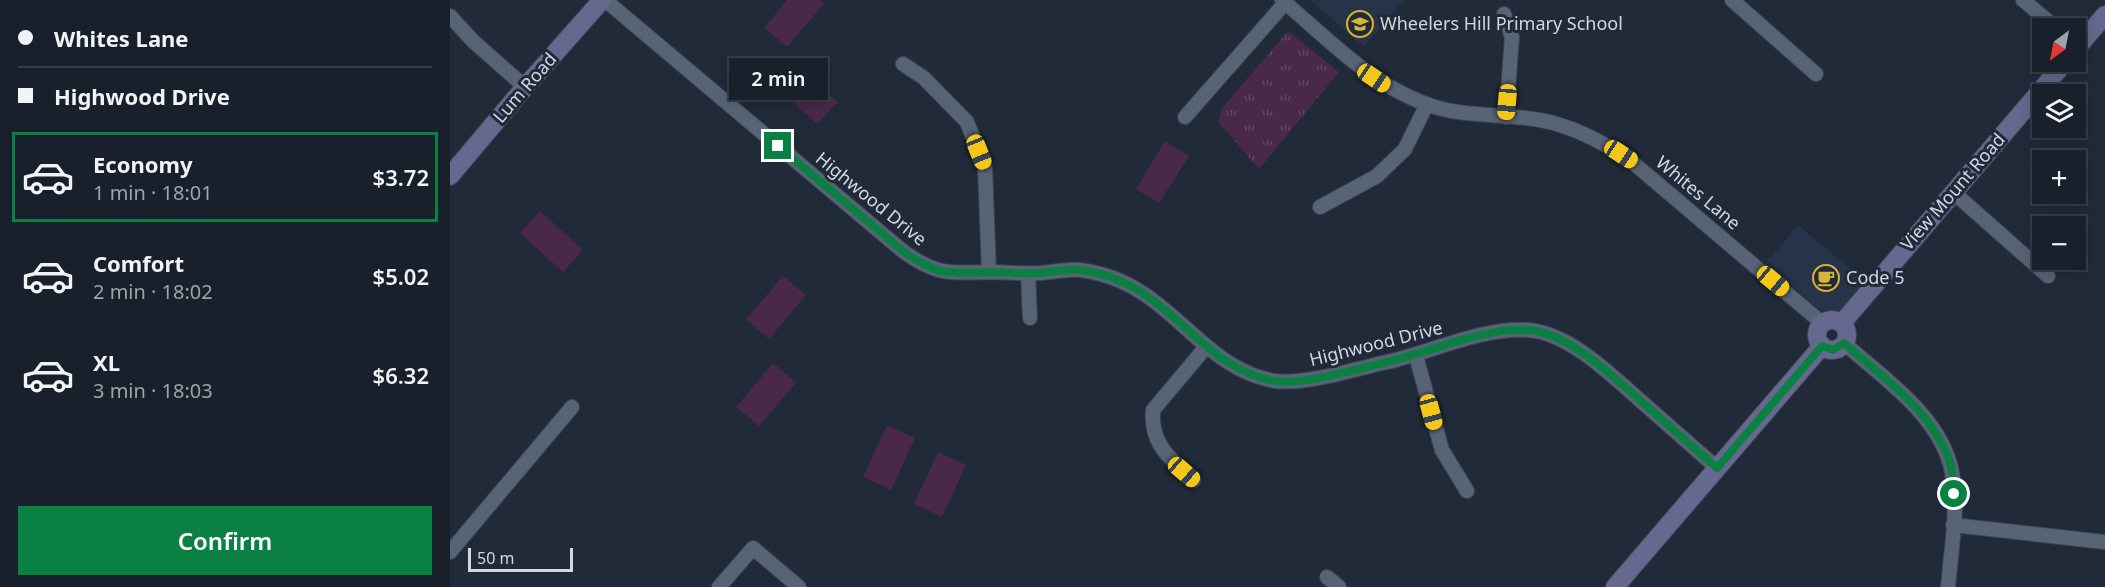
<!DOCTYPE html>
<meta charset="utf-8">
<style>
:root{--surface:#18202b;--page:#252d37;--text:#f1f3f6;--muted:#9fa3a9;--line:#363e47;--accent:#0b8043}
body{margin:0;font-family:"Noto Sans",sans-serif;background:var(--page);color:var(--text);height:100vh;display:flex;flex-direction:column;font-size:22px;white-space:nowrap}
*{box-sizing:border-box;margin:0}
p{font-size:20px;color:var(--muted)}
.icon{flex:none;width:33px;height:33px;fill:none;stroke:currentColor;stroke-width:2;stroke-linecap:round;stroke-linejoin:round}
.map{position:relative;flex:1;overflow:hidden}
.details{display:flex;flex-direction:column;background:var(--surface);width:450px}
.details>*{flex:none}
.banner{display:grid;align-content:center;height:132px;padding:0 18px;background:var(--surface)}
.needle{width:39px;rotate:212deg}
.fabs{position:absolute;left:1582px;top:18px;display:grid;gap:12px}
.fabs a{display:grid;place-items:center;width:54px;height:54px;border-radius:0px;background:var(--surface);box-shadow:0 3px 15px #0003,0 0 0 2px var(--line);font-size:30px}
.scale{position:absolute;left:18px;bottom:15px;width:105px;box-sizing:border-box;padding-left:6px;border:3px solid #d1d8e2;border-top:0;font-size:16px;line-height:21px;white-space:nowrap;color:#d1d8e2;-webkit-text-stroke:4px #202a39;paint-order:stroke}
.end{position:absolute;width:27px;height:27px;margin:-14px;border:8px solid #0b8043;background:#fff;box-shadow:0 0 0 3px #fff}
.from{border-radius:50%}
.bubble{position:absolute;height:42px;border-radius:0px;background:var(--surface);box-shadow:0 3px 15px #0003,0 0 0 2px var(--line);font-size:20px;font-weight:600;line-height:42px;text-align:center}
.car{position:absolute;width:18px;height:36px;margin:-18px -9px;border-radius:8px;box-shadow:0 0 4px 2px #0007;background:linear-gradient(#f5c518 24%,#345 0 40%,#f5c518 0 76%,#345 0 86%,#f5c518 0)}
.banner b{display:flex;align-items:center;gap:21px;height:57px;font-size:22px}
.banner b+b{border-top:2px solid var(--line)}
.banner i{width:15px;height:15px;background:var(--text)}
ul{padding:0;list-style:none}
li{display:flex;align-items:center;gap:18px;height:90px;margin:0 12px 9px;padding:0 6px;border:3px solid transparent;border-radius:0px}
li div{flex:1}
li b{display:block;font-size:22px}
li em{font-style:normal;font-weight:600}
li.active{border-color:var(--accent)}
li>.icon{width:54px;height:54px;stroke-width:1.5}
.action{display:flex;gap:12px;margin-top:auto;padding:12px 18px}
.action a{flex:1;height:69px;border-radius:0px;background:var(--accent);color:#fff;font-size:24px;font-weight:600;line-height:69px;text-align:center}
main{display:flex;flex:1;min-height:0}
.map>svg:first-child{display:block}
.built{fill:#263349}
.park{fill:url(#park-tufts)}
.pitch{fill:#49284a}
.lines{fill:none;stroke-linecap:round;stroke-linejoin:round}
.street-casing{stroke:#3d4552;stroke-width:16}
.secondary-casing{stroke:#3d4552;stroke-width:20}
.street{stroke:#586476;stroke-width:14}
.secondary{stroke:#66688f;stroke-width:18}
.route{stroke:#0b8043;stroke-width:8}
.labels{text-anchor:middle;stroke-width:6;stroke-linejoin:round;paint-order:stroke}
.poi-label{font-size:18px;fill:#d1d8e2;stroke:#202a39;text-anchor:start}
.street-label{font-size:18px;fill:#d1d8e2;stroke:#202a39}
</style>
<main>
<section class="details">
<div class="banner">
<b><i class="from"></i>Whites Lane</b>
<b><i></i>Highwood Drive</b>
</div>
<ul>
<li class="active"><svg class="icon" aria-label="car" viewBox="0 0 24 24"><path d="M5 17H2v-5l4-1 3-4h7l3 4 3 1v5h-3M9 17h6M6 11h13"/><circle cx="7" cy="17" r="2"/><circle cx="17" cy="17" r="2"/></svg><div><b>Economy</b><p>1 min · 18:01</p></div><em>$3.72</em></li>
<li><svg class="icon" aria-label="car" viewBox="0 0 24 24"><path d="M5 17H2v-5l4-1 3-4h7l3 4 3 1v5h-3M9 17h6M6 11h13"/><circle cx="7" cy="17" r="2"/><circle cx="17" cy="17" r="2"/></svg><div><b>Comfort</b><p>2 min · 18:02</p></div><em>$5.02</em></li>
<li><svg class="icon" aria-label="car" viewBox="0 0 24 24"><path d="M5 17H2v-5l4-1 3-4h7l3 4 3 1v5h-3M9 17h6M6 11h13"/><circle cx="7" cy="17" r="2"/><circle cx="17" cy="17" r="2"/></svg><div><b>XL</b><p>3 min · 18:03</p></div><em>$6.32</em></li>
</ul>
<div class="action"><a>Confirm</a></div>
</section>
<div class="map">
<svg width="1655" height="587" viewBox="0 0 1655 587">
<defs>
<pattern id="park-tufts" width="24" height="20" patternUnits="userSpaceOnUse" patternTransform="scale(1.5)"><rect width="24" height="20" fill="#49284a"/><path d="M3 7l-1-3M5 7V3M7 7l1-3M15 17l-1-3M17 17v-4M19 17l1-3" fill="none" stroke="#624664"/></pattern>
</defs>
<rect width="100%" height="100%" fill="#202a39"/>
<g class="built">
<path d="M860,0h94l-40,47z"/>
<path d="M1348,225l68,57 -24,29 -22,-1 -55,-46z"/>
</g>
<path class="park" d="M838,31l51,41 -80,97 -41,-47 4,-14z"/>
<g class="pitch">
<path d="M337,0h33l4,4 -37,43 -23,-19z"/>
<path d="M345,64l43,38 -21,22 -42,-38z"/>
<path d="M715,141l24,15 -30,47 -23,-14z"/>
<path d="M90,211l43,39 -20,22 -43,-39z"/>
<path d="M333,276l23,19 -37,44 -23,-20z"/>
<path d="M323,363l23,20 -37,43 -23,-19z"/>
<path d="M437,425l28,13 -24,52 -28,-13z"/>
<path d="M488,452l28,13 -24,52 -28,-13z"/>
</g>
<g class="lines">
<defs>
<g id="street">
<path d="M155,0l299,252c34,24 46,21 86,20 16,0 33,2 50,1 13,-1 28,-4 40,-3 23,3 45,11 64,24 44,29 75,78 131,87 31,4 80,-12 112,-19 45,-10 95,-35 141,-32 42,3 84,46 114,72 25,22 50,44 75,66"/>
<path d="M832,0c46,39 87,83 144,104 37,14 76,9 114,16 33,6 63,22 91,41l191,162"/>
<path d="M1282,0l84,74"/>
<path d="M1573,0l33,28"/>
<path d="M1054,14l8,23 -6,80"/>
<path d="M0,16l23,25 52,46"/>
<path d="M453,64l21,14 43,44 18,46 4,104"/>
<path d="M735,117l100,-114"/>
<path d="M1503,192l95,84"/>
<path d="M870,207l57,-31 28,-27 22,-45"/>
<path d="M578,274l2,44"/>
<path d="M1394,343c40,36 97,73 108,129 7,37 -1,78 -4,115"/>
<path d="M966,356l26,94 25,41"/>
<path d="M744,480c-24,-21 -44,-36 -41,-70l53,-63"/>
<path d="M1503,525l152,17"/>
<path d="M0,552l122,-145"/>
<path d="M877,577l12,10"/>
<path d="M269,587l34,-39 46,39"/>
</g>
<g id="secondary">
<path d="M1626,49l29,-34"/>
<path d="M0,176l75,-89 77,-87"/>
<circle cx="1382" cy="335" r="15"/>
<path d="M1392,323l223,-261"/>
<path d="M1165,587l207,-241"/>
</g>
</defs>
<use href="#street" class="street-casing"/>
<use href="#secondary" class="secondary-casing"/>
<use href="#street" class="street"/>
<use href="#secondary" class="secondary"/>
</g>
<g class="lines">
<path class="route" d="M328,146l126,106c36,25 44,21 86,20 16,0 33,2 50,1 13,-1 28,-4 40,-3 23,3 45,11 64,24 44,29 75,78 131,87 31,4 81,-12 112,-19 43,-10 98,-35 141,-32 41,3 84,46 114,72 25,22 50,44 75,66l105,-122 11,4 11,-7c36,32 80,62 101,107 7,14 8,29 9,44"/>
</g>
<defs>
<symbol id="school-ring" viewBox="-11 -11 22 22"><circle r="9.5" fill="#202a39" stroke="#d8b434" stroke-width="1.5"/><path d="M0-5L7-2L0 1L-7-2ZM-4 1L0 2.5L4 1V4Q0 6-4 4Z" fill="#d8b434"/></symbol>
<symbol id="cafe-ring" viewBox="-11 -11 22 22"><circle r="9.5" fill="#202a39" stroke="#d8b434" stroke-width="1.5"/><path d="M-5.5-4.5H6V0H3Q3 3.5 0 3.5H-2.5Q-5.5 3.5-5.5 0ZM3-3.2v2h1.7v-2ZM-6 4.5H4V6H-6Z" fill="#d8b434"/></symbol>
</defs>
<g fill-rule="evenodd">
<use href="#school-ring" x="895" y="9" width="30" height="30"/>
<use href="#cafe-ring" x="1361" y="263" width="30" height="30"/>
</g>
<g class="labels">
<g class="poi-label">
<text x="930" y="30">Wheelers Hill Primary School</text>
<text x="1396" y="284">Code 5</text>
</g>
<g class="street-label">
<text transform="translate(75 88) rotate(-49)" y="6">Lum Road</text>
<text transform="translate(1503 192) rotate(-49)" y="6">View Mount Road</text>
<text transform="translate(1248 193) rotate(40)" y="6">Whites Lane</text>
<text transform="translate(421 199) rotate(39)" y="6">Highwood Drive</text>
<text transform="translate(926 344) rotate(-14)" y="6">Highwood Drive</text>
</g>
</g>
</svg>
<div class="fabs">
<a><svg class="needle" viewBox="-14 -14 28 28"><path d="M0-13l5 13h-10z" fill="#e53935"/><path d="M0 13l5-13h-10z" fill="#9fa3a9"/></svg></a>
<a><svg class="icon" aria-label="layers" viewBox="0 0 24 24"><path d="M12 4l9 5-9 5-9-5zM3 14l9 5 9-5"/></svg></a>
<a>+</a>
<a>−</a>
</div>
<div class="scale">50 m</div>
<i class="end from" style="left:1504px;top:494px"></i>
<i class="end" style="left:328px;top:146px"></i>
<div class="bubble" style="left:279px;top:58px;width:99px">2 min</div>
<i class="car" style="left:924px;top:78px;rotate:124deg"></i>
<i class="car" style="left:1057px;top:102px;rotate:185deg"></i>
<i class="car" style="left:529px;top:152px;rotate:158deg"></i>
<i class="car" style="left:1171px;top:154px;rotate:123deg"></i>
<i class="car" style="left:1323px;top:281px;rotate:130deg"></i>
<i class="car" style="left:981px;top:412px;rotate:165deg"></i>
<i class="car" style="left:734px;top:472px;rotate:131deg"></i>
</div>
</main>
